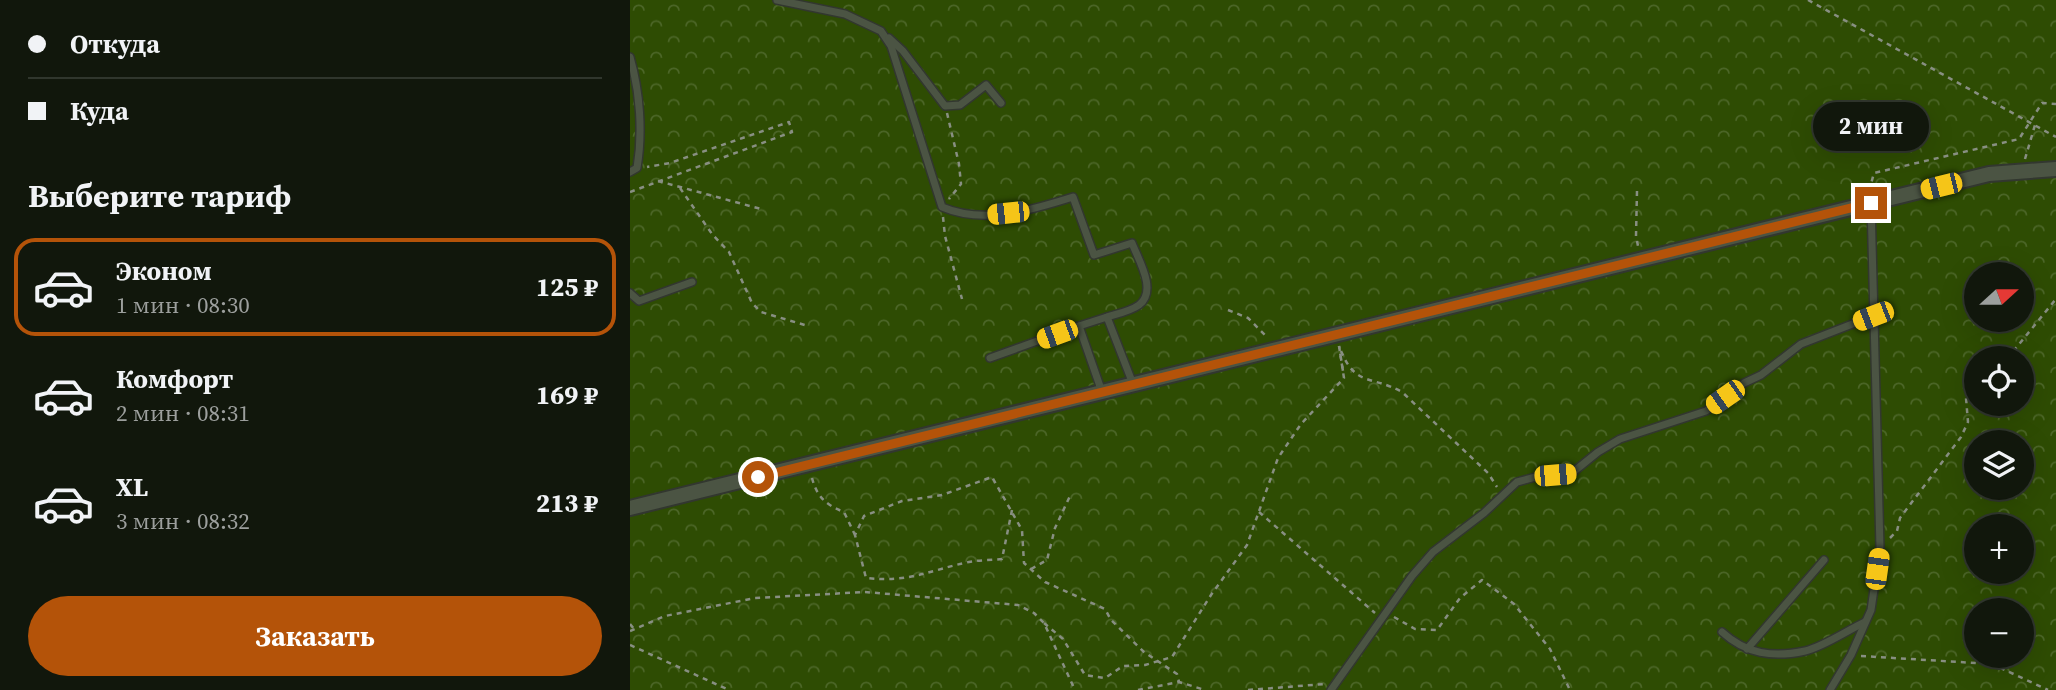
<!DOCTYPE html>
<html lang="ru">
<meta charset="utf-8">
<style>
:root{--surface:#11170c;--page:#1a2015;--text:#f1f3f6;--muted:#9c9f9d;--line:#30362d;--accent:#b45309}
body{margin:0;font-family:"Source Serif 4",serif;background:var(--page);color:var(--text);height:100vh;display:flex;flex-direction:column;font-size:26px;white-space:nowrap}
*{box-sizing:border-box;margin:0}
p{font-size:23px;color:var(--muted)}
.icon{flex:none;width:38px;height:38px;fill:none;stroke:currentColor;stroke-width:2;stroke-linecap:round;stroke-linejoin:round}
.map{position:relative;flex:1;overflow:hidden}
.details{display:flex;flex-direction:column;background:var(--surface);width:630px}
.details>*{flex:none}
.top-card{display:grid;align-content:center;height:154px;padding:0 28px;background:var(--surface)}
.needle{width:46px;rotate:69deg}
.fabs{position:absolute;left:1334px;top:262px;display:grid;gap:14px}
.fabs a{display:grid;place-items:center;width:70px;height:70px;border-radius:50%;background:var(--surface);box-shadow:0 7px 28px #0002,0 0 0 2px var(--line);font-size:35px}
.end{position:absolute;width:32px;height:32px;margin:-16px;border:9px solid #b45309;background:#fff;box-shadow:0 0 0 4px #fff}
.from{border-radius:50%}
.bubble{position:absolute;height:49px;border-radius:24px;background:var(--surface);box-shadow:0 7px 28px #0002,0 0 0 2px var(--line);font-size:23px;font-weight:700;line-height:49px;text-align:center}
.car{position:absolute;width:21px;height:42px;margin:-21px -10px;border-radius:9px;box-shadow:0 0 5px 2px #0007;background:linear-gradient(#f5c518 24%,#345 0 40%,#f5c518 0 76%,#345 0 86%,#f5c518 0)}
.top-card b{display:flex;align-items:center;gap:24px;height:66px;font-size:26px}
.top-card b+b{border-top:2px solid var(--line)}
.top-card i{width:18px;height:18px;background:var(--text)}
ul{padding:0;list-style:none}
li{display:flex;align-items:center;gap:21px;height:98px;margin:0 14px 10px;padding:0 14px;border:4px solid transparent;border-radius:21px}
li div{flex:1}
li b{display:block;font-size:26px}
li em{font-style:normal;font-weight:700}
li.active{border-color:var(--accent)}
li>.icon{width:63px;height:63px;stroke-width:1.5}
h2{padding:0 28px;font-size:32px;line-height:84px}
.primary-button{display:flex;gap:14px;margin-top:auto;padding:14px 28px}
.primary-button a{flex:1;height:80px;border-radius:42px;background:var(--accent);color:#fff;font-size:28px;font-weight:700;line-height:80px;text-align:center}
main{display:flex;flex:1;min-height:0}
.map>svg:first-child{display:block}
.forest{fill:url(#forest-crowns);fill-rule:evenodd}
.lines{fill:none;stroke-linecap:round;stroke-linejoin:round}
.lane-casing{stroke:#32372f;stroke-width:10}
.street-casing{stroke:#32372f;stroke-width:18}
.path{stroke:#888f82;stroke-width:2.5;stroke-dasharray:5 5;stroke-linecap:butt}
.lane{stroke:#4b5443;stroke-width:7}
.street{stroke:#4b5443;stroke-width:14}
.route{stroke:#b45309;stroke-width:9}
</style>
<main>
<section class="details">
<div class="top-card">
<b><i class="from"></i>Откуда</b>
<b><i></i>Куда</b>
</div>
<h2>Выберите тариф</h2>
<ul>
<li class="active"><svg class="icon" aria-label="car" viewBox="0 0 24 24"><path d="M5 17H2v-5l4-1 3-4h7l3 4 3 1v5h-3M9 17h6M6 11h13"/><circle cx="7" cy="17" r="2"/><circle cx="17" cy="17" r="2"/></svg><div><b>Эконом</b><p>1 мин · 08:30</p></div><em>125 ₽</em></li>
<li><svg class="icon" aria-label="car" viewBox="0 0 24 24"><path d="M5 17H2v-5l4-1 3-4h7l3 4 3 1v5h-3M9 17h6M6 11h13"/><circle cx="7" cy="17" r="2"/><circle cx="17" cy="17" r="2"/></svg><div><b>Комфорт</b><p>2 мин · 08:31</p></div><em>169 ₽</em></li>
<li><svg class="icon" aria-label="car" viewBox="0 0 24 24"><path d="M5 17H2v-5l4-1 3-4h7l3 4 3 1v5h-3M9 17h6M6 11h13"/><circle cx="7" cy="17" r="2"/><circle cx="17" cy="17" r="2"/></svg><div><b>XL</b><p>3 мин · 08:32</p></div><em>213 ₽</em></li>
</ul>
<div class="primary-button"><a>Заказать</a></div>
</section>
<div class="map">
<svg width="1426" height="690" viewBox="0 0 1426 690">
<defs>
<pattern id="forest-crowns" width="20" height="18" patternUnits="userSpaceOnUse" patternTransform="scale(1.75)"><rect width="20" height="18" fill="#2e4c03"/><path d="M2 6a3 3 0 1 1 6 0M12 15a3 3 0 1 1 6 0" fill="none" stroke="#4c6628"/></pattern>
</defs>
<rect width="100%" height="100%" fill="#171f10"/>
<path class="forest" d="M0,0h1426v690h-1426zM1346,275h45v45h-45zM1346,359h45v45h-45zM1346,443h45v45h-45zM1346,527h45v45h-45zM1346,611h45v45h-45z"/>
<g class="lines">
<defs>
<g id="lane">
<path d="M147,0l68,14 36,17 10,15 51,161c42,18 90,3 131,-10l21,58 38,-12c6,16 26,48 7,62 -8,6 -22,9 -32,12"/>
<path d="M259,38l14,13 42,55 15,-1 26,-20 15,18"/>
<path d="M0,57c10,35 13,75 7,111l-7,4"/>
<path d="M0,293l9,8 53,-19"/>
<path d="M360,358l89,-32"/>
<path d="M472,392l-23,-66 28,-9 26,67"/>
<path d="M1092,632c24,22 51,26 83,19 18,-4 43,-21 60,-29"/>
<path d="M1117,649l77,-89"/>
<path d="M701,690l81,-114 21,-24 51,-39 33,-31 22,-6 33,-3 26,-21 22,-13 86,-28 38,-28 17,-8 40,-31 72,-28"/>
<path d="M1200,690l21,-35 20,-45 9,-62 -9,-344"/>
</g>
<path id="street" d="M0,508l1359,-334 67,-5"/>
</defs>
<use href="#lane" class="lane-casing"/>
<use href="#street" class="street-casing"/>
<g class="path">
<path d="M1178,0l248,137"/>
<path d="M317,113l12,51 2,20 -12,15"/>
<path d="M1395,159l10,-34"/>
<path d="M28,181l103,28"/>
<path d="M50,188l32,46 17,18 23,51 9,9 47,14"/>
<path d="M1007,191l-1,45 2,10"/>
<path d="M1239,191l5,-18 145,-34 23,-36 14,1"/>
<path d="M0,192l162,-60 -3,-10 -119,41 -23,4"/>
<path d="M313,217l2,19 17,63"/>
<path d="M598,310l20,8 19,19"/>
<path d="M709,346l4,25"/>
<path d="M711,351c15,36 30,24 61,41l86,81 9,14"/>
<path d="M1377,359l49,-60"/>
<path d="M182,478c5,19 14,27 32,34l11,23"/>
<path d="M382,510l-10,49c-10,1 -22,1 -33,3 -39,8 -60,21 -103,16l-11,-43 9,-19 38,-15 40,-6 50,-18 30,53 2,33 21,19 60,27 6,11 33,32 33,22 2,8"/>
<path d="M629,512l116,101"/>
<path d="M1260,538l7,-7 3,-13 61,-81 7,-15 -2,-24 10,-7"/>
<path d="M401,569l16,-9 8,-32 15,-32"/>
<path d="M764,617l21,12 22,1 23,-32 22,-18 32,24 36,45 20,41"/>
<path d="M414,623l19,16 22,36 20,3 18,-12 22,-1 27,-8 39,-62 36,-50 31,-87 23,-34 43,-46 -5,-32"/>
<path d="M0,624l4,5"/>
<path d="M0,631l35,-15 90,-18 110,-6 153,13 16,8 10,10 31,67"/>
<path d="M0,645l99,45"/>
<path d="M1231,656l131,8 56,26"/>
<path d="M508,690l41,-8 26,8"/>
<path d="M618,690l77,-6"/>
</g>
<use href="#lane" class="lane"/>
<use href="#street" class="street"/>
</g>
<g class="lines">
<path class="route" d="M128,477l1113,-274"/>
</g>
</svg>
<div class="fabs">
<a><svg class="needle" viewBox="-14 -14 28 28"><path d="M0-13l5 13h-10z" fill="#e53935"/><path d="M0 13l5-13h-10z" fill="#9c9f9d"/></svg></a>
<a><svg class="icon" aria-label="locate" viewBox="0 0 24 24"><circle cx="12" cy="12" r="6"/><path d="M12 2v4M12 18v4M2 12h4M18 12h4"/></svg></a>
<a><svg class="icon" aria-label="layers" viewBox="0 0 24 24"><path d="M12 4l9 5-9 5-9-5zM3 14l9 5 9-5"/></svg></a>
<a>+</a>
<a>−</a>
</div>
<i class="end from" style="left:128px;top:477px"></i>
<i class="end" style="left:1241px;top:203px"></i>
<div class="bubble" style="left:1183px;top:102px;width:116px">2 мин</div>
<i class="car" style="left:1311px;top:186px;rotate:256deg"></i>
<i class="car" style="left:378px;top:213px;rotate:264deg"></i>
<i class="car" style="left:1243px;top:316px;rotate:249deg"></i>
<i class="car" style="left:427px;top:334px;rotate:250deg"></i>
<i class="car" style="left:1095px;top:397px;rotate:235deg"></i>
<i class="car" style="left:925px;top:475px;rotate:85deg"></i>
<i class="car" style="left:1247px;top:569px;rotate:8deg"></i>
</div>
</main>
